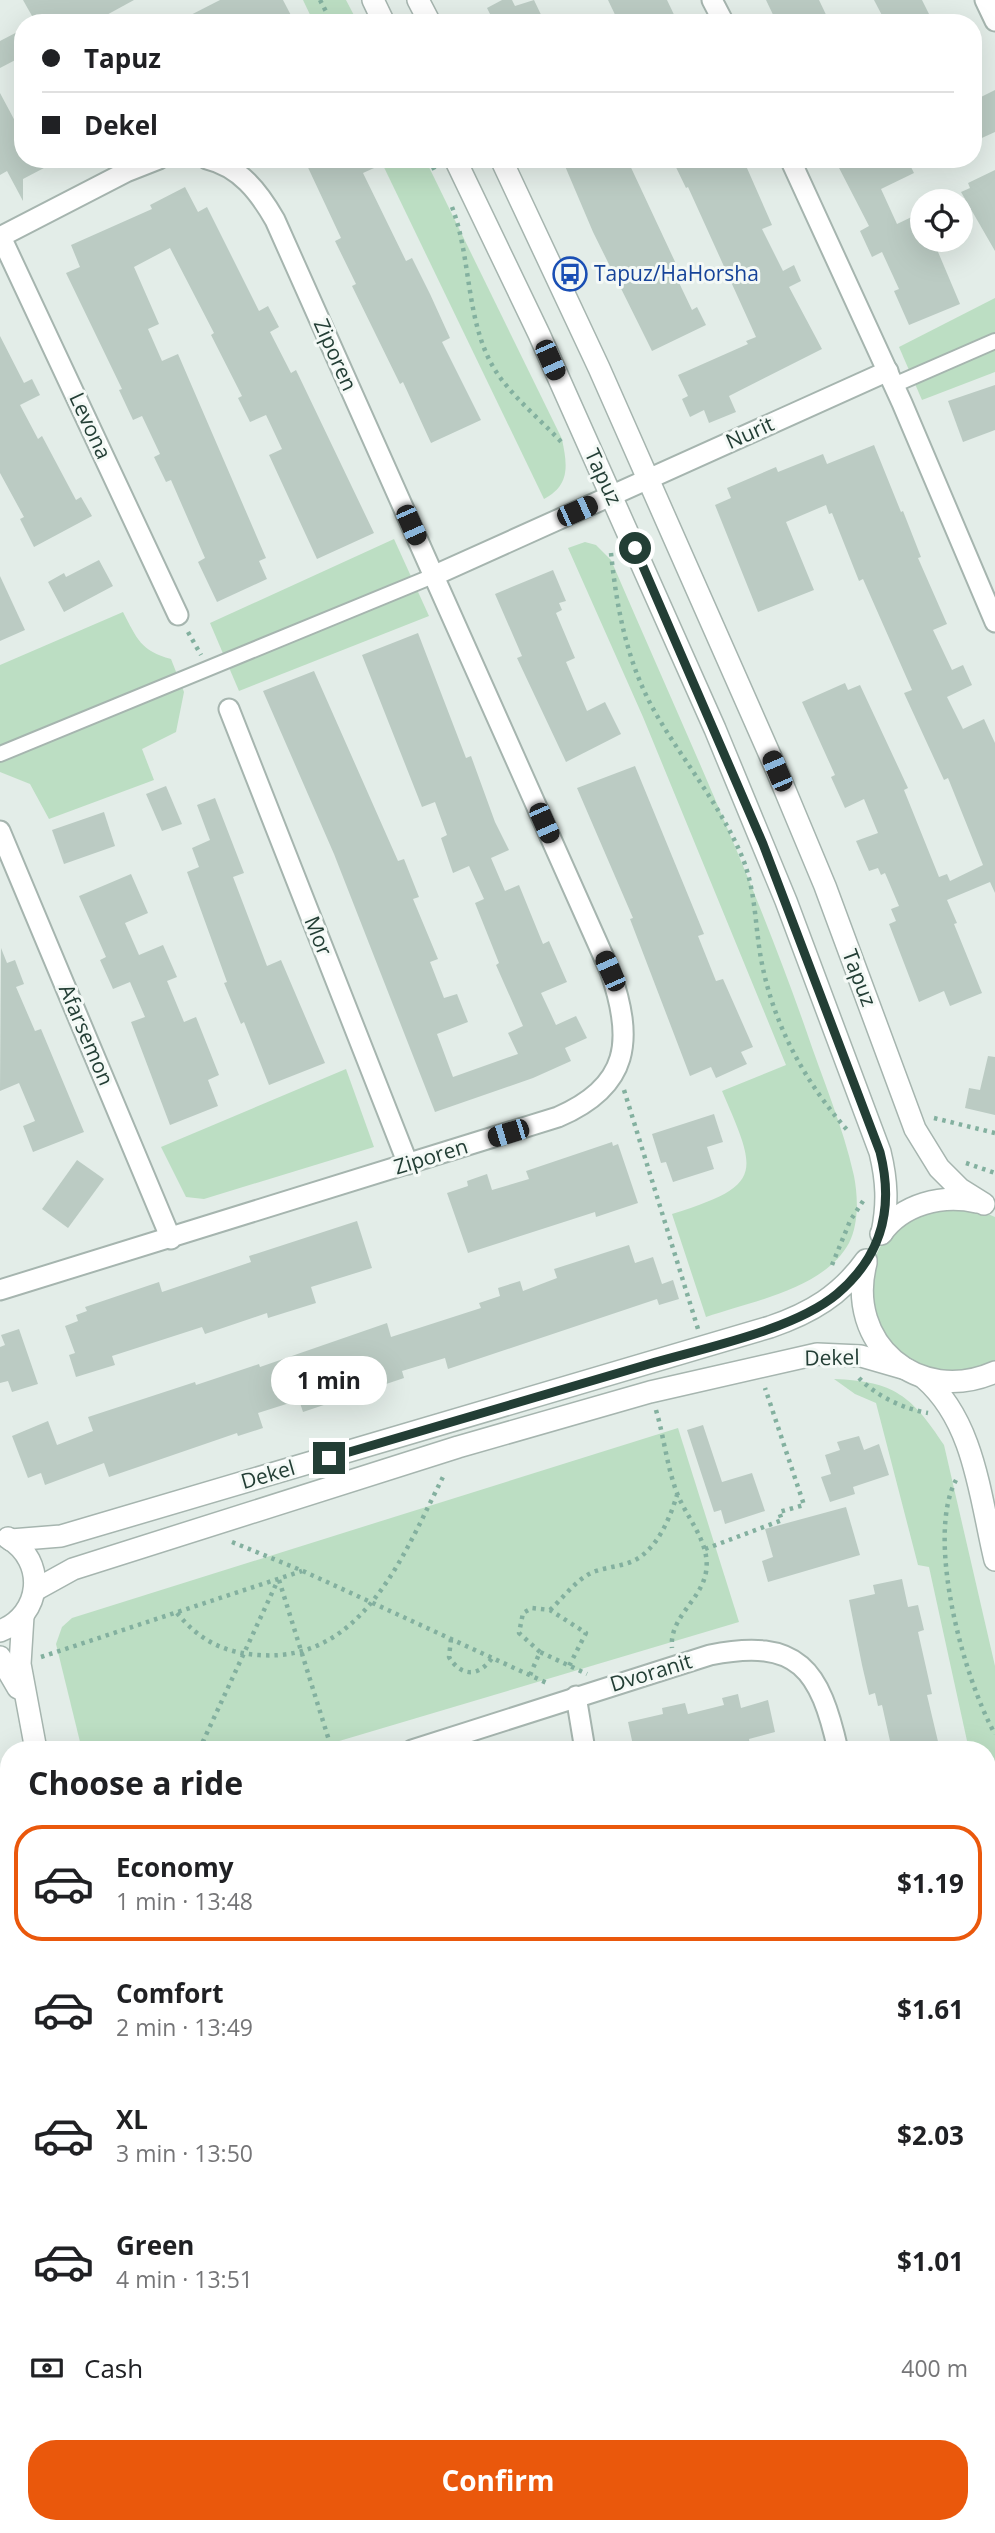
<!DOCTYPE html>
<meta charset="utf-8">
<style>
:root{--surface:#fff;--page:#f6f6f6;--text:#202124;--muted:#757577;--line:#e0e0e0;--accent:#ea580c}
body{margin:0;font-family:"Open Sans",sans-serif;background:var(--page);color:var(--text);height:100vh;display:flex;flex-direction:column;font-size:26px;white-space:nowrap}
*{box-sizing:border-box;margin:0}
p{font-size:23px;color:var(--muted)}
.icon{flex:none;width:38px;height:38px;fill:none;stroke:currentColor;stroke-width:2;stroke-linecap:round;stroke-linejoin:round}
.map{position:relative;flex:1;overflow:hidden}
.side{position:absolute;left:0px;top:1741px;width:996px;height:793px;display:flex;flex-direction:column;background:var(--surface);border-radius:28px 28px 0 0;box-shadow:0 7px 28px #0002}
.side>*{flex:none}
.banner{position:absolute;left:14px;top:14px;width:968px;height:154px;border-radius:28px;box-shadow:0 7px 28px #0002;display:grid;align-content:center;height:154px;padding:0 28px;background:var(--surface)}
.fabs{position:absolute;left:910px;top:189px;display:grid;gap:14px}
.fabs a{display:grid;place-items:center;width:63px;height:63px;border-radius:50%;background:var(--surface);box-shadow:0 7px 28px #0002;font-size:35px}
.end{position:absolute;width:32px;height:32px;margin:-16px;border:9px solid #233e35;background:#fff;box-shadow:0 0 0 4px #fff}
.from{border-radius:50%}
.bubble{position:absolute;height:49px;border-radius:24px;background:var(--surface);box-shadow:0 7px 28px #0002;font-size:23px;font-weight:700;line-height:49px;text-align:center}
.car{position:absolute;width:21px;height:42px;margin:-21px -10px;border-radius:9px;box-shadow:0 0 5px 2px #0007;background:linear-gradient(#222 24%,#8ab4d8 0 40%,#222 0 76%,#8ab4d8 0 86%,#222 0)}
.banner b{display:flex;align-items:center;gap:24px;height:66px;font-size:26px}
.banner b+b{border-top:2px solid var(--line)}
.banner i{width:18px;height:18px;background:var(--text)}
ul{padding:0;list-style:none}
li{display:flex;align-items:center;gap:21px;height:116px;margin:0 14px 10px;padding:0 14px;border:4px solid transparent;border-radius:28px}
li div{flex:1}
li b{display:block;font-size:26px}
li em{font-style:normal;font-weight:700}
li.selected{border-color:var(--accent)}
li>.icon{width:63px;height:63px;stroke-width:1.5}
h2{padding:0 28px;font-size:32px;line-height:84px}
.pay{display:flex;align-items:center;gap:18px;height:77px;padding:0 28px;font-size:26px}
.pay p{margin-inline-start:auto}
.button{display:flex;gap:14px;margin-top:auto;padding:14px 28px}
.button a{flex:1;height:80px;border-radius:28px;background:var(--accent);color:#fff;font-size:28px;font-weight:700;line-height:80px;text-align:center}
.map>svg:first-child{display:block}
.green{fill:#bcdec3}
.building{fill:#bbcbc3}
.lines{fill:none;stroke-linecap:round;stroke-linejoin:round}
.service-casing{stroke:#a6b5af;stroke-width:13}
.pedestrian-casing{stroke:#a6b5af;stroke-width:18}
.minor-casing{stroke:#a6b5af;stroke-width:23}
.tertiary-casing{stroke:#a6b5af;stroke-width:24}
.path{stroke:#83b09f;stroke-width:4.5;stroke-dasharray:3.5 5;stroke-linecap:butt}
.service{stroke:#fff;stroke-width:10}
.pedestrian{stroke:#fff;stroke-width:14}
.minor{stroke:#fff;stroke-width:19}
.tertiary{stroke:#fff;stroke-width:21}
.route{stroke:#233e35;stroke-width:9}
.labels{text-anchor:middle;stroke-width:6;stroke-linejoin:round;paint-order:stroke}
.transit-label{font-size:21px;fill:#164399;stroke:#f4f9f6;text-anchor:start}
.street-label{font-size:21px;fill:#233e35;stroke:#f4f9f6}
</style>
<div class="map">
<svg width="995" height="2533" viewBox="0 0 995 2533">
<rect width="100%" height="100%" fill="#e3ede8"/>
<g class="green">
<path d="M303,0h43l12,23h-44z"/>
<path d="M380,159h45l137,280c5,25 9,46 -18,60z"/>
<path d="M995,298v74l-73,28 -23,-53z"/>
<path d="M394,539l35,77 -190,75 -29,-68z"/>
<path d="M585,542l11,3 15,15c67,156 139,310 195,470 16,48 37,96 48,146 4,21 5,47 -5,67 -25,46 -97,58 -143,74l-34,-103c92,-29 86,-40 50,-123l64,-26 -143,-348 -75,-169z"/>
<path d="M123,612c14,27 18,39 48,47l13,33 -8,40 -34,17 12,31 -105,39 -19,-35 -30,-12v-107z"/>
<path d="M346,1069l28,78 -170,52 -18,-2 -25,-50z"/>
<path d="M931,1209l50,2 14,6v147l-5,2 -49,8 -45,-21 -25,-41 2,-50 7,-15 22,-24z"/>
<path d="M834,1379c60,2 78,17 110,66l51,221v222l-8,-43v-95h-18l-40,-183 -11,-2 -42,-162 -21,-9z"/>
<path d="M678,1428l61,194 -430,128h-227l-26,-106 6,-17 10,-9z"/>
<path d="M55,2525h71l1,8h-71z"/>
</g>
<g class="building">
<path d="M23,0h111l-42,23h-56z"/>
<path d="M220,0h63l12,23h-120z"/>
<path d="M502,0h10l3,6 19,-6 11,23h-63l10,-5 -5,-10z"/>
<path d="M608,0h59l11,23h-59z"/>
<path d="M766,0h53l11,23h-53z"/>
<path d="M874,0h48l9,18 -10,5h-35z"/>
<path d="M23,29v27l-23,12v-27z"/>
<path d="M995,90v42l-22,10v-41z"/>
<path d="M0,93l23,43v23h38l-38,20v22l-16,-30 -7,4z"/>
<path d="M304,159h90l-31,14 43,88 6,-3 18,36 20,44 -8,4 39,78 -50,23 -28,-61 -3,2 -48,-98 4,-2 -21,-43 6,-3z"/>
<path d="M562,159h65l50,107 -5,2 20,42 5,-3 9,18 -54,26 -59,-119z"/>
<path d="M672,159h71l29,66 -10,4 21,42 11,-6 7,16 -12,6 33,62 -93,47 7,16 -27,11 -5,-13 -14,7 -8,-18 6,-3 -10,-21 70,-31 -2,-3 10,-4 -68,-150 -2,1z"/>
<path d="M847,159h60l7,14 -33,16 16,35 25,-12v28h11l27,64 -51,21 -15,-34 5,-2 -17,-37 -10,5 -12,-26 9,-5 -32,-62z"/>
<path d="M995,170v81l-34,-59 9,-4 -2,-5z"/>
<path d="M185,187l13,25 9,-5 52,104 9,-5 11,21 -9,5 21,41 5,-3 78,163 -57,26 -48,-104 13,-6 -16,-34 -16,7 -12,-24 4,-2 -31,-61 3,-2 -44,-85 -36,19 25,57 -11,5 14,32 16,-7 88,204 -7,3 8,18 -50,23 -19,-40 7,-4 -34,-78 -5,2 -12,-25 6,-3 -18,-38 -9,4 -14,-30 3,-1 -56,-116 14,-6 -9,-22 81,-36 -2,-4z"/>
<path d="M0,336l24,47 8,-4 8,16 -20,10 18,34 4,-3 34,64 5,-3 11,19 -58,31 -14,-28 4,-2 -24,-44z"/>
<path d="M995,385v45l-32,12 -15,-41z"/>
<path d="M874,445l27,67 2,-1 18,46 -3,1 29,66 -14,6 19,40 11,-5 9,20 -25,12 16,32 21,-10 11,24v150l-5,-11 -43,18 10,23 -3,1 28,69 -32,13 -6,-15 -25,11 -30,-78 7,-3 -5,-12 8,-3 -14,-33 -4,2 -3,-7 -9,3 -13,-30 22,-8 -14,-34 -19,9 -14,-31 4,-2 -33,-73 43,-19 3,7 12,-5 48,103 -4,2 35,87 8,-3 3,7 33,-16 -35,-87 -4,2 -40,-87 8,-3 -49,-111 -4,2 -27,-68 -3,1 -3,-9 -40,17 28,68 -56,22 -43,-107 16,-7 -4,-10 49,-21 2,5 45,-18 4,10z"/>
<path d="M99,560l14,26 -49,26 -16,-30 16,-9 2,4z"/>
<path d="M553,570l13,31 -7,2 3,7 -6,3 19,45 -9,4 21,49 18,-9 16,32 -55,28 -49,-104 5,-2 -27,-62z"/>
<path d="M0,576l25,54 -25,11z"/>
<path d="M418,633l48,125 5,-2 24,66 14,28 -18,8 14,33 14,-6 24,59 6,-3 18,41 -26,11 15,32 20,-9 11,22 -22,10 6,13 -38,17 -98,34 -101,-258 -71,-163 51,-20 84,190 6,-2 15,38 -6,2 25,60 -8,3 14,36 13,-4 11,28 -31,12 16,43 65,-23 -10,-21 15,-7 -27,-61 3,-2 -24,-60 9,-4 -15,-33 -16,7 -12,-35 6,-3 -12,-33 -13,5 -60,-152z"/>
<path d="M635,766l69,168 -6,2 18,45 7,-2 30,68 -12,5 6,12 -31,14 -5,-11 -21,9 -60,-157 3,-1 -56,-130z"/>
<path d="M166,786l16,38 -20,7 -16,-37z"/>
<path d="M215,798l29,75 -11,4 34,89 14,-6 44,103 -56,22 -25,-63 -3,2 -17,-41 3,-1 -40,-110 12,-5 -7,-19 18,-8 -13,-35z"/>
<path d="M104,812l11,34 -51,18 -12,-34z"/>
<path d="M131,874l17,39 -23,10 14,32 24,-10 14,32 -10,4 17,41 12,-5 23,58 -11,5 10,26 -48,19 -39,-103 14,-5 -15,-35 -17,7 -13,-29 6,-3 -27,-61z"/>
<path d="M1,948l6,15 8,-3 9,24 -8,3 19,44 6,-2 43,103 -51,20 -10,-26 12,-5 -16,-38 -19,8z"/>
<path d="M988,1056l7,1v58l-30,-7 4,-20 11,2z"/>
<path d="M714,1114l9,28 -16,5 7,22 -41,13 -7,-20 -5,1 -9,-29z"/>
<path d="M612,1142l1,4 5,-2 20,59 -42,14 -1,-5 -127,41 -21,-60 21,-7 -1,-5 20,-7 5,16 37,-11 -3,-8z"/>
<path d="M77,1160l27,19 -36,49 -26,-19z"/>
<path d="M357,1221l15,47 -61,19 5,16 -48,15 -1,-5 -62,21 -3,-7 -90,29 3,9 -39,12 -7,-22 6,-2 -10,-27 13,-5 -2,-6 11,-4 -2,-4 74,-25 3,10 89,-30 -2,-6z"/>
<path d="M629,1245l6,18 18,-6 9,27 11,-4 6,19 -20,6 -2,-6 -209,70 -3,-11 -43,13 2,7 -101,34 -4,-12 -41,13 5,15 -25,8 -1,-3 -128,44 -5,-14 -59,22 -4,-12 -13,5 -16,-42 36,-15 9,24 36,-14 -5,-14 107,-35 1,3 63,-21 1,3 127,-44 4,14 90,-29 -2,-5 21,-7 -2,-8 22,-7 3,10 34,-13 -3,-9z"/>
<path d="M19,1329l19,55 -26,8 -4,-11 -8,2v-36l5,-2 -4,-10z"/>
<path d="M703,1425l19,57 30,-9 13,38 -40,13 -4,-14 -7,2 -27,-82z"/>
<path d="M859,1436l5,14 15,-6 10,31 -36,12 2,7 -25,8 -9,-25 10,-3 -6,-19 15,-5 -3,-8z"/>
<path d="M846,1507l14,48 -92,27 -6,-21 11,-4 -8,-28z"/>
<path d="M902,1579l6,28 10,-2 6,25 -6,2 14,62 -5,1 13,55h-48l-10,-45 -4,1 -3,-13 -6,2 -7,-30 -13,-65 26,-6 -2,-9z"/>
<path d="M738,1694l3,14 27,-8 7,32 -26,7 1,6 -17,4 -1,-6 -29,7h-69l-6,-28 35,-8 -1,-6 23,-5 3,11 36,-9 -2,-7z"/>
</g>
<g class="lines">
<defs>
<g id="service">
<path d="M0,2394l9,64"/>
<path d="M21,2525l1,8"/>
<path d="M89,2533l44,-8"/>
</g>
<g id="pedestrian">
<path d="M894,385l101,-44"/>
<path d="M0,754l433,-178"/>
</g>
<g id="minor">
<path d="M712,0l12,23"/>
<path d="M985,0l10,21"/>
<path d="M790,159l112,244 93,219"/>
<path d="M0,237l126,-65 33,-13"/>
<path d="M1,237l177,378"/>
<path d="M433,576l455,-205"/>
<path d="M229,709l179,455"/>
<path d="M0,831l171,408"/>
<path d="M0,1290l558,-173c72,-31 76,-77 52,-146l-335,-751c-16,-28 -35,-53 -68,-61"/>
<path d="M576,1696l9,54"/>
<path d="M412,1750l298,-95c89,-18 110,15 128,95"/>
<path d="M0,2217l9,-2"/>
<path d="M432,2525l1,8"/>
<path d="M688,2525v8"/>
<path d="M962,2525v8"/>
</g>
<g id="tertiary">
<path d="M373,0l11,23"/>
<path d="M418,0l12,23"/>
<path d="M455,159l84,175 176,395 71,172 94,251c7,29 8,52 2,81"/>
<path d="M501,159l98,209 178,403 48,115 90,243 24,39 21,21 24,15"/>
<path d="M881,1234c21,-30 61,-40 96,-32"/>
<path d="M866,1263c-21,80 52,143 129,109"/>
<path d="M924,1378c51,44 56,120 71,182"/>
<path d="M11,1540l50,-4 709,-209c41,-14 71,-32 96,-67"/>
<path d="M35,1590l38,-21 385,-122 192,-55 167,-38 44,2 45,13"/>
<path d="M23,1616l-3,48 16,86"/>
<path d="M0,1631c42,-16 47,-70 8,-93"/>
<path d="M0,1657l18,31"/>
<path d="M156,2525l1,8"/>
</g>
</defs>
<use href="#service" class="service-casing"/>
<use href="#pedestrian" class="pedestrian-casing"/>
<use href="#minor" class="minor-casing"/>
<use href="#tertiary" class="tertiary-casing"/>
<g class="path">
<path d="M320,0l12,23"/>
<path d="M429,159l6,12"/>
<path d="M452,207c18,47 14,101 35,148 16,36 51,61 77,90"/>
<path d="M611,553c6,58 17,115 48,166 28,47 63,89 84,140 12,31 12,62 17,94 11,67 43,127 88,178"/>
<path d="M188,632l13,23"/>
<path d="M624,1090l74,239"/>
<path d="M934,1118l61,15"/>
<path d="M966,1163l29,10"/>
<path d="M832,1265l18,-44 15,-23"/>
<path d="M859,1378c17,18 45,31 69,35"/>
<path d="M656,1410c8,27 11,57 21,83 10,26 34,50 29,79 -5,29 -37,45 -34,76"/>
<path d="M956,1480c-31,58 8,199 39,254"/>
<path d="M232,1542l71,29 246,113"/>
<path d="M705,1549l77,-29 -3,-8 25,-7 -39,-117"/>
<path d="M279,1580l53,170"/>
<path d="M550,1610c13,-12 25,-29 41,-37 13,-6 29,-6 42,-12 24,-11 37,-43 44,-66"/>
<path d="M177,1613c22,27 47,40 82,42 105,8 146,-104 185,-180"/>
<path d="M451,1639l-2,18c12,20 30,20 43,1"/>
<path d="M540,1652l-21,-19 4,-20 9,-5 18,2 36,23 -17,33"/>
<path d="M41,1657l261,-86"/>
<path d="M530,1675l10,-23 47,22"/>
<path d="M199,1750l79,-170"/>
<path d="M987,2128l8,-1"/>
</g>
<use href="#service" class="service"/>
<use href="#pedestrian" class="pedestrian"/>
<use href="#minor" class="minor"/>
<use href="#tertiary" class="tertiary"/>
</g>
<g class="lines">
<path class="route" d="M329,1458c107,-31 213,-63 320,-94 55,-16 145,-34 188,-70 45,-38 57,-87 43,-142l-117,-308 -128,-296"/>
</g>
<defs>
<symbol id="bus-ring" viewBox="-11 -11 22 22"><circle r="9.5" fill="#f4f9f6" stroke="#1a4fb4" stroke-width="1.5"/><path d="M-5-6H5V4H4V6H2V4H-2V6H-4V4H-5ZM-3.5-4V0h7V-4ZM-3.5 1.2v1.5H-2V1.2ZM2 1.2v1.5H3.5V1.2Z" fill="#1a4fb4"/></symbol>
</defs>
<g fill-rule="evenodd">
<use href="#bus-ring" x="551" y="255" width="38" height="38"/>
</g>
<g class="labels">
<g class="transit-label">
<text x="594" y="281">Tapuz/HaHorsha</text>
</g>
<g class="street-label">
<text transform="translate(335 355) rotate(66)" y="7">Ziporen</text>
<text transform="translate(90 426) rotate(65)" y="7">Levona</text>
<text transform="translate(750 433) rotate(-24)" y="7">Nurit</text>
<text transform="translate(603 477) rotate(65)" y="7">Tapuz</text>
<text transform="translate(318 936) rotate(68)" y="7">Mor</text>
<text transform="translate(859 978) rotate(69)" y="7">Tapuz</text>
<text transform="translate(86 1035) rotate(67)" y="7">Afarsemon</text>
<text transform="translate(431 1157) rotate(-17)" y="7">Ziporen</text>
<text transform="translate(832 1358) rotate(-1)" y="7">Dekel</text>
<text transform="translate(268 1475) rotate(-16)" y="7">Dekel</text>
<text transform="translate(651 1673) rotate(-17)" y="7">Dvoranit</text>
</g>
</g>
</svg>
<div class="fabs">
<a><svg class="icon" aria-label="locate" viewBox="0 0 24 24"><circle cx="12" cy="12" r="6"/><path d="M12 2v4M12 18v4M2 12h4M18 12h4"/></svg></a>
</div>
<i class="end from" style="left:635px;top:548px"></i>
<i class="end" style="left:329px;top:1458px"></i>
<div class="bubble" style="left:271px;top:1356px;width:116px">1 min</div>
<i class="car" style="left:550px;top:360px;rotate:156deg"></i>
<i class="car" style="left:577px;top:511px;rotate:66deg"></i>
<i class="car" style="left:411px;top:525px;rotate:156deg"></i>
<i class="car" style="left:777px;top:771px;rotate:337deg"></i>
<i class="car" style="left:544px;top:823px;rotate:156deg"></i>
<i class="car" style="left:610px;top:971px;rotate:336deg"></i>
<i class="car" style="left:508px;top:1133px;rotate:253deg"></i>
<div class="banner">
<b><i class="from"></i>Tapuz</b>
<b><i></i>Dekel</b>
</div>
<section class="side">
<h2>Choose a ride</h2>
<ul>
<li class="selected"><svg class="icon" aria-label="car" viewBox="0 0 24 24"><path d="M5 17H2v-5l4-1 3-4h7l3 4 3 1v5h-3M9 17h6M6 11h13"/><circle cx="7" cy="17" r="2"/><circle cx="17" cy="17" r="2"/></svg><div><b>Economy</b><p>1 min · 13:48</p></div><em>$1.19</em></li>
<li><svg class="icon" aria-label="car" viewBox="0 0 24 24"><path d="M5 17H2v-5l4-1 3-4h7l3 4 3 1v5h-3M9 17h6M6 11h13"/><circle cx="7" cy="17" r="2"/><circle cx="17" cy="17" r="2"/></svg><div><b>Comfort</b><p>2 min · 13:49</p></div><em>$1.61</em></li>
<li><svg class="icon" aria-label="car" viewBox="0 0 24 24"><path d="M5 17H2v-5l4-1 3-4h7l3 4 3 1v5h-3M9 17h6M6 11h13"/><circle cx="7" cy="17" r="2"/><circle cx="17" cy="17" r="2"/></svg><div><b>XL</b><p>3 min · 13:50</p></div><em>$2.03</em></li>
<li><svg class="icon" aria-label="car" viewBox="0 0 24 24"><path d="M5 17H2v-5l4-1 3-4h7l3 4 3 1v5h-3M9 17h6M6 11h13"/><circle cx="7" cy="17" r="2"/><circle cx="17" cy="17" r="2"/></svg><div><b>Green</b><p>4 min · 13:51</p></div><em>$1.01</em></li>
</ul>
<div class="pay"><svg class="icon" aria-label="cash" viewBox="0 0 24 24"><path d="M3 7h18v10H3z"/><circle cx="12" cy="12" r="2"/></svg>Cash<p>400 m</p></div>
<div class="button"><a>Confirm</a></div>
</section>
</div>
